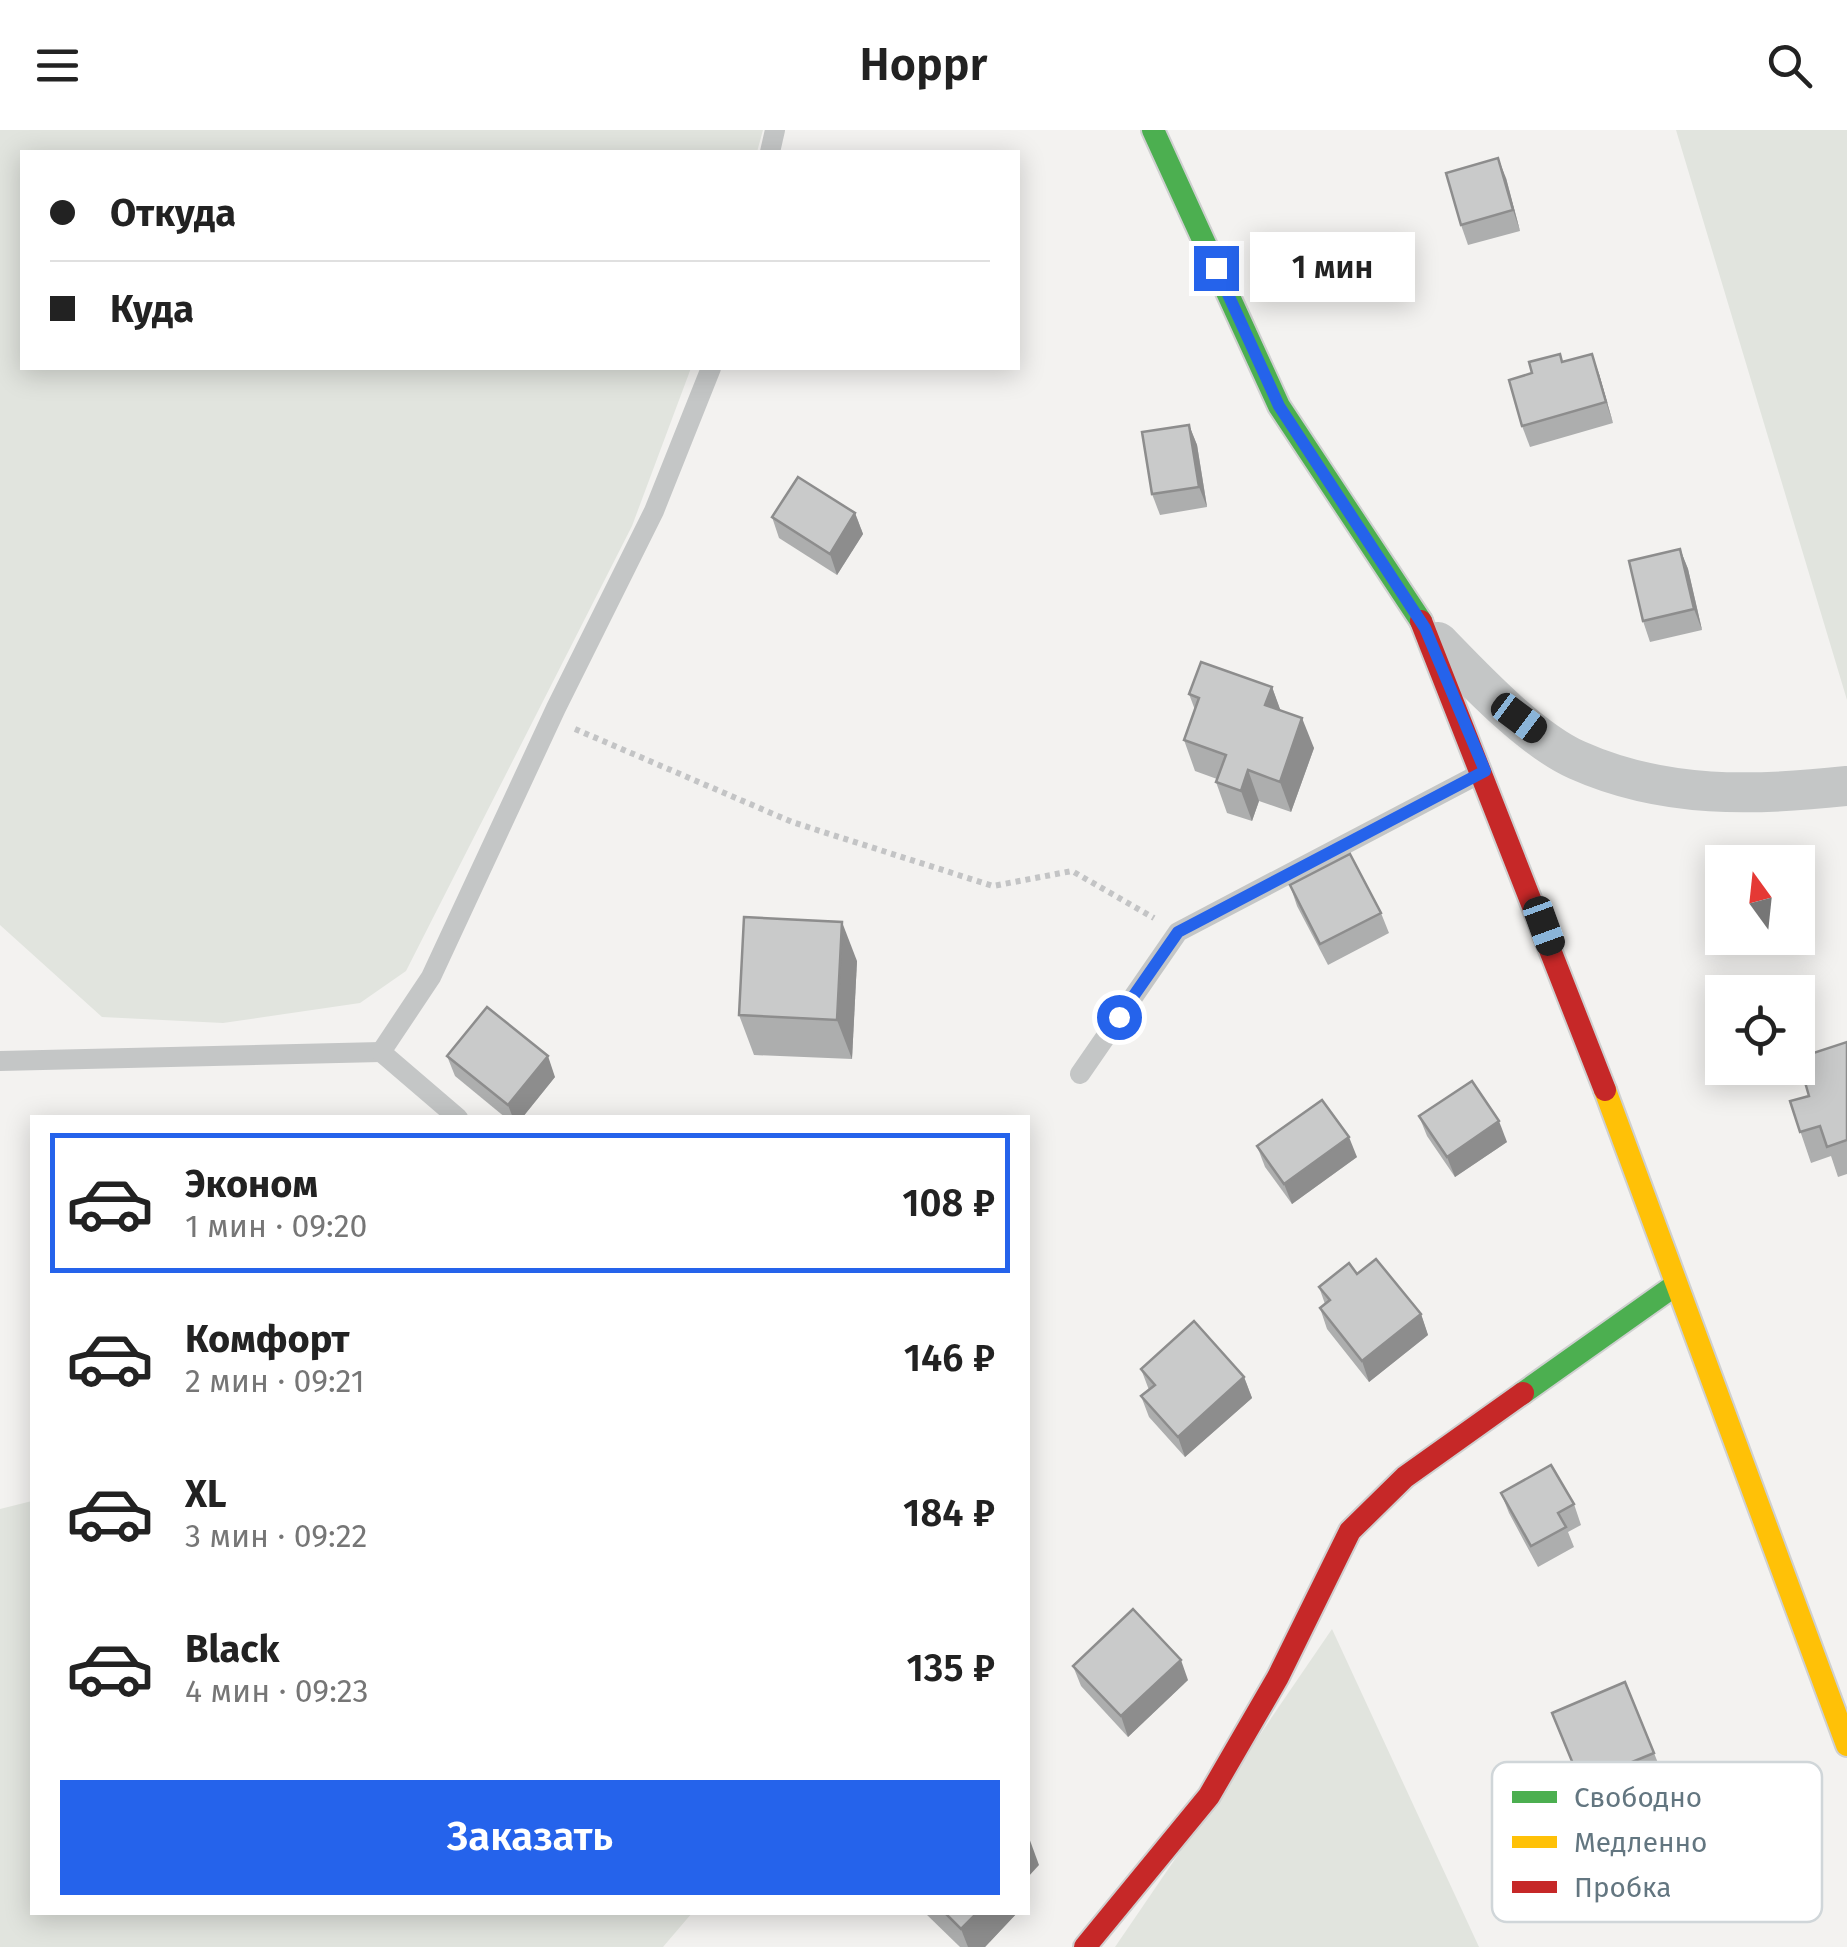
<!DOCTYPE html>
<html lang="ru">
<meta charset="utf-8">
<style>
:root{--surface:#fff;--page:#f6f6f6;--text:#222;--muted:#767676;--line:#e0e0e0;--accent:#2563eb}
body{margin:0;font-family:"Fira Sans",sans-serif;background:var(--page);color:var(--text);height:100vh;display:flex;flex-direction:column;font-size:38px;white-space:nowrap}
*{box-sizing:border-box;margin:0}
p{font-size:32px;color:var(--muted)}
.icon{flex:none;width:55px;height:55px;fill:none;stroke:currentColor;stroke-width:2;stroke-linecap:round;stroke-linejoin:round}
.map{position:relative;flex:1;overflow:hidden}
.panel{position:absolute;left:30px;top:985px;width:1000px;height:800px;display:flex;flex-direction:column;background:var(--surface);border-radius:0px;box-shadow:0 5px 25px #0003}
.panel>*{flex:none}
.hud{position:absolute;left:20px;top:20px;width:1000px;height:220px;border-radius:0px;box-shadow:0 5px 25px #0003;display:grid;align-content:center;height:220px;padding:0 30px;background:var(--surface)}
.needle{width:65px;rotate:345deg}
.controls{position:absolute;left:1705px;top:715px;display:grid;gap:20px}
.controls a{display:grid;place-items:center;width:110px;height:110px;border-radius:0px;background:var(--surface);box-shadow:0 5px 25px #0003;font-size:50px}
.end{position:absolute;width:45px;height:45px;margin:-22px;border:12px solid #2563eb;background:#fff;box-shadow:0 0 0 5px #fff}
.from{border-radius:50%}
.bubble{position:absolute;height:70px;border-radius:0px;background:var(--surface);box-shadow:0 5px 25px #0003;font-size:32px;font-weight:600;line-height:70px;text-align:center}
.car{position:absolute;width:30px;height:60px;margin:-30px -15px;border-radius:12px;box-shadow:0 0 8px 2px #0007;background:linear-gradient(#222 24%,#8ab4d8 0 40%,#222 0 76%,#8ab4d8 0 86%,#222 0)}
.hud b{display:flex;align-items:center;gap:35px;height:95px;font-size:38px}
.hud b+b{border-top:2px solid var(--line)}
.hud i{width:25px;height:25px;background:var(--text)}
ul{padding:18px 0 0;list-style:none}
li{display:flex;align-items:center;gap:30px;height:140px;margin:0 20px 15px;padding:0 10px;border:5px solid transparent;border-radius:0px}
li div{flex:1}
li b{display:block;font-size:38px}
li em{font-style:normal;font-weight:600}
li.on{border-color:var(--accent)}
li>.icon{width:90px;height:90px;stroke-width:1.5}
.primary-button{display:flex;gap:20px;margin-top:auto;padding:20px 30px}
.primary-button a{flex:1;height:115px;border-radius:0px;background:var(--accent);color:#fff;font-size:40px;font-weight:600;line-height:115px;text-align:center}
header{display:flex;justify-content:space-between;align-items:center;height:130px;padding:0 30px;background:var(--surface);font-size:45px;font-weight:600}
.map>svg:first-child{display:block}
.green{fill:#e1e4de}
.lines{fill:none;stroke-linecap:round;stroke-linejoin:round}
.fast-casing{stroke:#cfd0d0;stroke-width:26}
.slow-casing{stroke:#cfd0d0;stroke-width:26}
.jam-casing{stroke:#cfd0d0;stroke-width:26}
.path{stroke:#c3c4c5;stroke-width:6;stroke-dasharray:5 5;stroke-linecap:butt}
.lane{stroke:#c4c6c6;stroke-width:20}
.street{stroke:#c4c6c6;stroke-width:40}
.fast{stroke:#4caf50;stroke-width:22}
.slow{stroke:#ffc107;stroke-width:22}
.jam{stroke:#c62828;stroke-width:22}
.wall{fill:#adaeae}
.shaded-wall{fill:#8d8d8d}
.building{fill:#c9caca;stroke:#8d8d8d;stroke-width:2.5}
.route{stroke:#2563eb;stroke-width:12}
.key{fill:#fff;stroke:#d0d6d9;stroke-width:2.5}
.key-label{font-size:28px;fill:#637680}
</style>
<header><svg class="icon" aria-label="menu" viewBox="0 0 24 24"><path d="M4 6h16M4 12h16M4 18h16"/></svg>Hoppr<svg class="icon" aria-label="search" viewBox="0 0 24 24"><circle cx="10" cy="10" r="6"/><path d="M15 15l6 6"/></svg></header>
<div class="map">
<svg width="1847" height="1817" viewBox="0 0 1847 1817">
<rect width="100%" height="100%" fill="#f3f2f0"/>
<g class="green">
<path d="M0,0h763l-6,22h-735v216h669l-59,158 -226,445 -46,32 -137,20 -121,-6 -102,-92z"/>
<path d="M1676,0h171v570z"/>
<path d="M32,1371v411l660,1 -29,34h-663v-438z"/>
<path d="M1332,1499l147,318h-364z"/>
</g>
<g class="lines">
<defs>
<g id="fast">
<path d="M1153,0l126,276 142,215"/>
<path d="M1523,1263l151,-107"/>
</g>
<path id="slow" d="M1605,960l242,655"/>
<g id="jam">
<path d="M1421,491l184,469"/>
<path d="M1085,1817l124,-151 69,-119 72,-146 55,-54 118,-84"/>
</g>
</defs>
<use href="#fast" class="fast-casing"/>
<use href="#slow" class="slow-casing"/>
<use href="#jam" class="jam-casing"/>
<path class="path" d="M575,599l217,93 201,64 79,-15 82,47"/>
<g class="lane">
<path d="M770,22l5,-22"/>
<path d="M0,931l381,-9"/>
<path d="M1080,944l98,-142 301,-158"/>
<path d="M458,988l-77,-66 50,-75 125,-269 98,-197 57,-143"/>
</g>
<path class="street" d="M1438,512c36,37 92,97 139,118 87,39 178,36 270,26"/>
<use href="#fast" class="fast"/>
<use href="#slow" class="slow"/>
<use href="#jam" class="jam"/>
</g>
<g class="wall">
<path d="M1506,48l14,53 -52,14 -7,-20z"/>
<path d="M1563,232l36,12 14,49 -83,24 -8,-21z"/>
<path d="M1189,295l8,20 10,62 -47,8 -8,-21z"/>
<path d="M855,383l8,21 -26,41 -58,-37 -7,-21z"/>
<path d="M1680,419l8,20 14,61 -52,12 -7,-21z"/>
<path d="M1272,557l8,23 34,38 -23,64 -32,-11 -7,20 -25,-8 -11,-31 1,-3 -22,-8 -11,-31 11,-30 -6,-16z"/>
<path d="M1290,755l91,28 8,20 -61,32 -31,-59z"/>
<path d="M857,831l-5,98 -98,-4 -15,-40z"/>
<path d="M1847,912v132l-9,3 -7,-21 -20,7 -21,-62 19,-5z"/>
<path d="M447,926l108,21 -33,41h-16l-51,-42z"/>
<path d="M1419,986l88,26 -52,35 -28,-41z"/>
<path d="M1257,1016l100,11 -65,47 -27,-37z"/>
<path d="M1357,1144l64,40 7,21 -59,47 -42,-53 -7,-21 5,-4 -6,-17z"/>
<path d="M1141,1239l103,8 8,21 -67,59 -36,-40 -8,-21 8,-6z"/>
<path d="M1501,1363l73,11 7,21 -13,7 6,15 -36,20 -29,-54z"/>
<path d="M1073,1536l115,14 -60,57 -47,-51z"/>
<path d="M1552,1583l102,40 8,20 -73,31z"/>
<path d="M1630,1710l72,28 8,20 -50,23 -23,-50z"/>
<path d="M924,1782h94l-33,35h-25z"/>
</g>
<g class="shaded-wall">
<path d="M1498,28l8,20 14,53 -7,-21z"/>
<path d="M1592,224l7,20 14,49 -7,-21z"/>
<path d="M1189,295l8,20 10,62 -8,-20z"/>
<path d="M855,383l8,21 -26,41 -7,-21z"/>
<path d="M1680,419l8,20 14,61 -8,-21z"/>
<path d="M1272,557l11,30 -18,-12z"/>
<path d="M1302,588l12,30 -23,64 -11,-30z"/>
<path d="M1248,640l11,31 -7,20 -11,-30z"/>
<path d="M842,792l15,39 -5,98 -15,-39z"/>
<path d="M548,926l7,21 -33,41h-9l-5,-13z"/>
<path d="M1499,991l8,21 -52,35 -8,-20z"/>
<path d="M1349,1007l8,20 -65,47 -8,-20z"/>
<path d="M1421,1184l7,21 -59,47 -7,-21z"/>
<path d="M1244,1247l8,21 -67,59 -7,-20z"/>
<path d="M1181,1530l7,20 -60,57 -7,-21z"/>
<path d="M1028,1705l11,30 -11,12z"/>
<path d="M978,1782h40l-33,35h-17l-7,-18z"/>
</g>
<g class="building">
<path d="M1498,28l15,52 -52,15 -15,-52z"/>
<path d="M1560,224l2,8 30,-8 14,48 -84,24 -13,-46 23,-7 -3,-11z"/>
<path d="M1189,295l10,62 -47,7 -10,-62z"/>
<path d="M798,347l57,36 -25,41 -58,-37z"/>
<path d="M1680,419l14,60 -51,12 -14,-60z"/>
<path d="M1201,532l71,25 -7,18 37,13 -22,64 -32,-12 -7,21 -25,-9 10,-27 -42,-15 15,-42 -10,-4z"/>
<path d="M1350,724l31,59 -61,31 -30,-59z"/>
<path d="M744,787l98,5 -5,98 -98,-5z"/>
<path d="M487,877l61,49 -40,49 -61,-49z"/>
<path d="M1847,912v98l-20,7 -7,-21 -20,6 -10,-31 19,-5 -11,-38z"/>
<path d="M1472,951l27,40 -52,36 -28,-41z"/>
<path d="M1322,970l27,37 -65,47 -27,-38z"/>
<path d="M1376,1129l45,55 -59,47 -42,-53 10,-8 -11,-13 30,-24 8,11z"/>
<path d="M1194,1191l50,56 -66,60 -37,-41 14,-11 -14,-16z"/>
<path d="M1551,1335l23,39 -16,9 8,14 -35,19 -30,-53z"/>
<path d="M1133,1479l48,51 -60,56 -48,-50z"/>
<path d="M1625,1552l29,71 -73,30 -29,-70z"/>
<path d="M944,1782h34l-17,17z"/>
</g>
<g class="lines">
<path class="route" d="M1119,887l59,-85 307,-161 -60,-143 -146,-222 -63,-138"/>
</g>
<rect x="1492" y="1632" width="330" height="160" rx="15" class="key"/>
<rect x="1512" y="1661" width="45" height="12" fill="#4caf50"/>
<rect x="1512" y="1706" width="45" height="12" fill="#ffc107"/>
<rect x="1512" y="1751" width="45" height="12" fill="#c62828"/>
<g class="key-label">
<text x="1574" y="1677">Свободно</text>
<text x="1574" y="1722">Медленно</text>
<text x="1574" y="1767">Пробка</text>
</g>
</svg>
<div class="controls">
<a><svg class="needle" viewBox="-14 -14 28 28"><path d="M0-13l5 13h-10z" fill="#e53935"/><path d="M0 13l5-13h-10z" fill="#767676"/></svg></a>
<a><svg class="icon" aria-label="locate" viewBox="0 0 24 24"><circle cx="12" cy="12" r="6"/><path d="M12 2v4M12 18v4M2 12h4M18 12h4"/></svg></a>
</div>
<i class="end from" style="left:1119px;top:887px"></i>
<i class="end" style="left:1216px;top:138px"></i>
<div class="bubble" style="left:1250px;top:102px;width:165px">1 мин</div>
<i class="car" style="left:1519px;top:588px;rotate:127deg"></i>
<i class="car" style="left:1544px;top:796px;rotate:160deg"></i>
<div class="hud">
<b><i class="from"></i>Откуда</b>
<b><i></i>Куда</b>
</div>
<section class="panel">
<ul>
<li class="on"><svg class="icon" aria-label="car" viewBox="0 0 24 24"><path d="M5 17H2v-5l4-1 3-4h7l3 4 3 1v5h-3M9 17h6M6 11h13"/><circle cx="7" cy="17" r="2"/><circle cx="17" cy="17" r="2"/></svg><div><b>Эконом</b><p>1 мин · 09:20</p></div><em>108 ₽</em></li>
<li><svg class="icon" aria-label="car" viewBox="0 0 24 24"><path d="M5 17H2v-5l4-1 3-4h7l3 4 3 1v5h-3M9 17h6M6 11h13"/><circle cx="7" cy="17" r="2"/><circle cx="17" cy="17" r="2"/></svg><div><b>Комфорт</b><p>2 мин · 09:21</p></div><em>146 ₽</em></li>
<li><svg class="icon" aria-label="car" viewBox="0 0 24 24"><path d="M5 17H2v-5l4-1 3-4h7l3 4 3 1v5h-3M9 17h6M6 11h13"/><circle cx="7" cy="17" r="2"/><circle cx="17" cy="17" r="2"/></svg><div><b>XL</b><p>3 мин · 09:22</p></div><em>184 ₽</em></li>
<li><svg class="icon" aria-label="car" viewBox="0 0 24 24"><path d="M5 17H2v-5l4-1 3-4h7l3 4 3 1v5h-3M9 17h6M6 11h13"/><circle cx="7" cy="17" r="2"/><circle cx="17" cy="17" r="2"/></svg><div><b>Black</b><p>4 мин · 09:23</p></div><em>135 ₽</em></li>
</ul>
<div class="primary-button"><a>Заказать</a></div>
</section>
</div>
